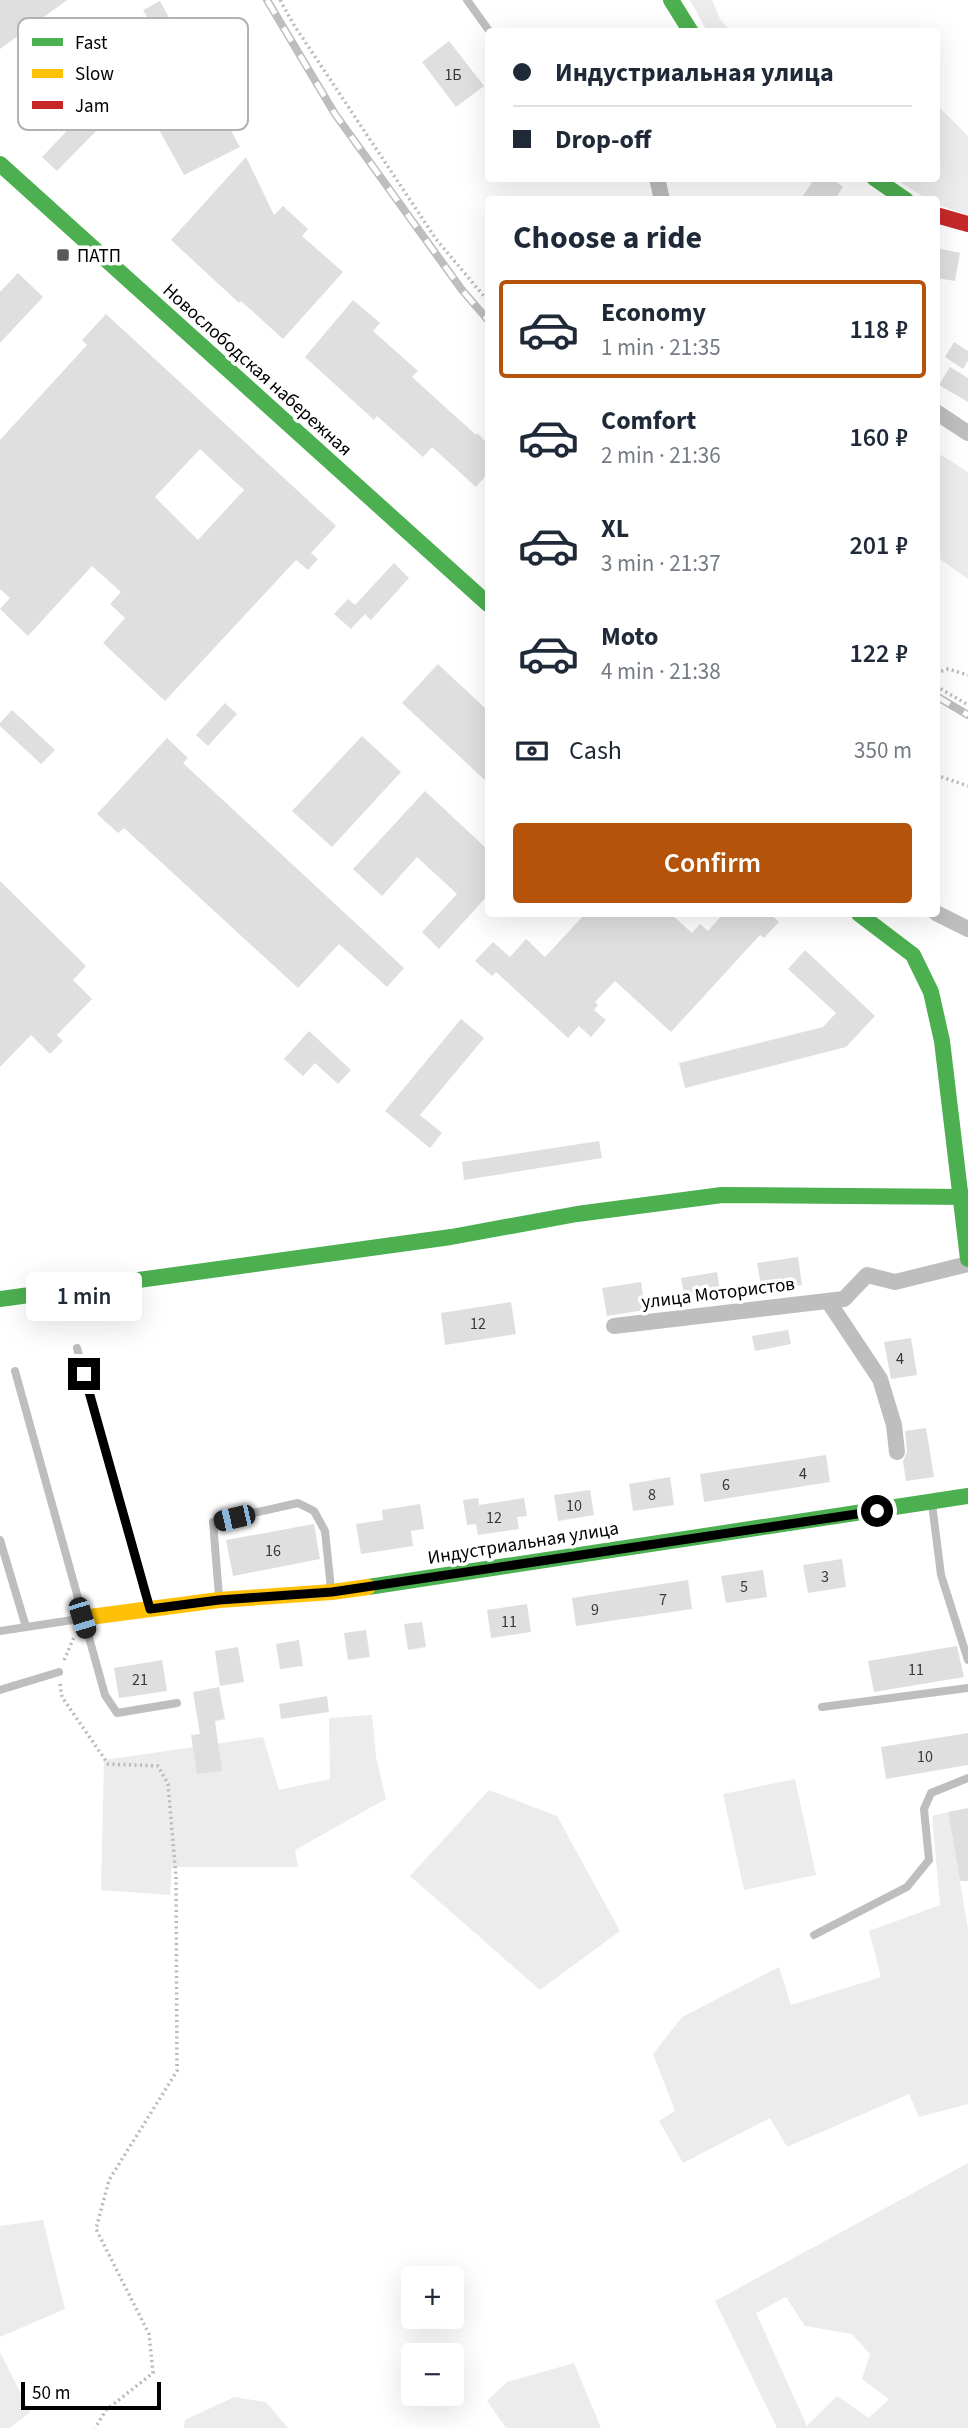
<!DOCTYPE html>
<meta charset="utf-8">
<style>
:root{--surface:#fff;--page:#f2f2f3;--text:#1f2937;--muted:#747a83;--line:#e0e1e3;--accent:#b45309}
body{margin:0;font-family:"Source Sans 3",sans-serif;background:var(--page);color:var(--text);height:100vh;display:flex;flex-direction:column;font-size:26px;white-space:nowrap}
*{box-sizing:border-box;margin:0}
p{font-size:23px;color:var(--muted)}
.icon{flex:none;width:38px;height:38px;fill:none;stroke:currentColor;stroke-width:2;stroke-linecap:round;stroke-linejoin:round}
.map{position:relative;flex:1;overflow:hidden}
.side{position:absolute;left:485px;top:196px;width:455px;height:721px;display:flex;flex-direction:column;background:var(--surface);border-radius:7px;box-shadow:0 7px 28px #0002}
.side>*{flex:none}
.banner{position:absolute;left:485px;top:28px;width:455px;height:154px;border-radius:7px;box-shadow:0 7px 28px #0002;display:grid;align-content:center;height:154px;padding:0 28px;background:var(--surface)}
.fabs{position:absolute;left:401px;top:2266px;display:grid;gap:14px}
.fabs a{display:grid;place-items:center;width:63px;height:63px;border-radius:7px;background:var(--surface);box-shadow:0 7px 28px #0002;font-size:35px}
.scale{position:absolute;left:21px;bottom:18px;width:140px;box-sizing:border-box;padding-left:7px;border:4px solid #000;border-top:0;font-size:19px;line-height:24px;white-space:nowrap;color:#000;-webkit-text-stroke:5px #fff;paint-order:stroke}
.end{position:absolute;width:32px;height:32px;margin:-16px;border:9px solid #000;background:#fff;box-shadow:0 0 0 4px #fff}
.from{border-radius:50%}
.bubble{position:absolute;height:49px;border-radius:7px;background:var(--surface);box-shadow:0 7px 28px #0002;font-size:23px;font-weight:600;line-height:49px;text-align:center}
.car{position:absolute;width:21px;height:42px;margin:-21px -10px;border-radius:9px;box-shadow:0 0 5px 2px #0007;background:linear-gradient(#222 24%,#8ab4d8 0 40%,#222 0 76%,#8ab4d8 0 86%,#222 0)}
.banner b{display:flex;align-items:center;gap:24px;height:66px;font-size:26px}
.banner b+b{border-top:2px solid var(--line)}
.banner i{width:18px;height:18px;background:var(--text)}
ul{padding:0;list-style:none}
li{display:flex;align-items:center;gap:21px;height:98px;margin:0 14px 10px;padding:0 14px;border:4px solid transparent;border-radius:7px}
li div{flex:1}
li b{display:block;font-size:26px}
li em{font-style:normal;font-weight:600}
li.selected{border-color:var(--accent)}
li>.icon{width:63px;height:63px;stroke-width:1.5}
h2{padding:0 28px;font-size:32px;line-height:84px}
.pay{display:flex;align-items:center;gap:18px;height:77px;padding:0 28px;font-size:26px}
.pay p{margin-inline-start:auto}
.cta{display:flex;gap:14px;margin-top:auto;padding:14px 28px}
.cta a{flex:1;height:80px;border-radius:7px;background:var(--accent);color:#fff;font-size:28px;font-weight:600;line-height:80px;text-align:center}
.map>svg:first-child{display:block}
.green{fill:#ececec;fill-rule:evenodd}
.building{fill:#dfdfdf;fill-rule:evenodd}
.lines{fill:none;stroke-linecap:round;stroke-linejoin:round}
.path{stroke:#b9b9b9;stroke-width:3.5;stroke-dasharray:2 3.5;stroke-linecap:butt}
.lane{stroke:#bebebe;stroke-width:8}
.street{stroke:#bebebe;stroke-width:16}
.fast{stroke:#4caf50;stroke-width:16}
.slow{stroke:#ffc107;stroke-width:16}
.jam{stroke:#c62828;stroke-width:16}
.rail-casing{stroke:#bebebe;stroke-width:8}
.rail{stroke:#fff;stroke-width:5;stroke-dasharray:16;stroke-linecap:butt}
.route{stroke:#000;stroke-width:9}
.poi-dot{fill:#595959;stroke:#fff;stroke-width:2.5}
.labels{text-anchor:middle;stroke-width:7;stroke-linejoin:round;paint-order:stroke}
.number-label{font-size:16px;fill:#383838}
.poi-label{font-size:19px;fill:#000;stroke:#fff;text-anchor:start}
.street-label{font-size:19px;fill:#000;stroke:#fff}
.key{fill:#fff;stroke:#b2b2b2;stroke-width:2}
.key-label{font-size:19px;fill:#000}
</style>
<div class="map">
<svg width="968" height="2428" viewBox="0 0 968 2428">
<rect width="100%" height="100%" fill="#fff"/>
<g class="green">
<path d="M690,0h22l8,19 10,12h-23z"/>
<path d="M940,108l28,28v79l-32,-11v-4l-9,-1 -32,-20 41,-1v-67z"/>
<path d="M936,452l32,20v107l-32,-23z"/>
<path d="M372,1715l4,42 10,42 -91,51 3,17h-126l-2,28 -69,-5 3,-130 159,-23 16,53 51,-11 -1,-61z"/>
<path d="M795,1779l21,96 -72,15 -21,-96z"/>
<path d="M489,1790l68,26 63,115 -80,59 -130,-114z"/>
<path d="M948,1812l20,117v175l-49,13 -10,-23 -122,53 -17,-29 -87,45 -24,-42 16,-10 -22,-57 29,-37 97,-50 12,38 90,-28 -12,-46 71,-26 -8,-89z"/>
<path d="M968,2163v265h-191l-62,-127zM786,2297l19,29 47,8 18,20 -8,25 27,20 -20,19 -32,-22 -30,30 -51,-113z"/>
<path d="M43,2220l22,89 -65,28v-111z"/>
<path d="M0,2352l30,60 -20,16h-10z"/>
<path d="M574,2363l27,65h-95l-19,-27 20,-19z"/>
<path d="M234,2397l32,5 22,26h-104l1,-8z"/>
</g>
<g class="building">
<path d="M0,0h67l-67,49z"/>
<path d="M160,1l80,146 -56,28 -53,-96 -38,39 8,8 -44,45 -15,-14 44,-46 -7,-7 53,-54 71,69 -60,-109z"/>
<path d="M449,41l35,45 -28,21 -34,-45z"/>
<path d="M246,157l28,58 9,-9 25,23 -6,7 41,36 -60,67 -42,-38 -2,2 -68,-63z"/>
<path d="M815,178h16l12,9 -9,13h-34z"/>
<path d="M936,248l24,5 -5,28 -19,-3z"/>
<path d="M18,273l25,24 -43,46v-51z"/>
<path d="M353,300l27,23 -7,8 45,40 -6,6 64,58 1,-2 11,11v29l-12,14 -44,-40 -9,10 -46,-41 -3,4 -69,-63z"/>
<path d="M106,314l230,212 -25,27 7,6 -10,11 -12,-10 -131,141 -62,-58 22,-25 -15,-14 11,-12 -29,-26 -64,70 -28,-27 10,-11 -10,-9v-149l87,-95 -5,-5zM200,449l44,41 -46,50 -43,-43z"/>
<path d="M954,342l14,9v10l-5,8 -18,-12z"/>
<path d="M950,367l18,11v24l-29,-17z"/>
<path d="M394,563l15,15 -38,42 -6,-6 -14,15 -17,-15 14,-15 13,11 -6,-5z"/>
<path d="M438,664l50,47v72l-86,-80z"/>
<path d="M225,703l12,11 -29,32 -12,-11z"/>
<path d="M12,710l43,40 -14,14 -41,-38v-3z"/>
<path d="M362,736l39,36 -69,75 -40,-36z"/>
<path d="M167,738l21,20 -5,5 221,205 -17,19 -48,-43 -41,44 -174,-160 -6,5 -21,-19z"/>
<path d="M425,791l63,59v45l-49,54 -17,-17 35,-38 -40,-37 -35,39 -29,-27z"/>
<path d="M0,881l86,85 -13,14 19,19 -35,36 6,6 -13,13 -19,-19 -31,32z"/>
<path d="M585,914h86l21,19 8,-9 8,7 15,-17h47l9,8 -15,16 -4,-3 -89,97 -56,-51 -20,21 3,3 -4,5 12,10 -15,17 -12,-11 -11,12 -72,-66 -4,4 -17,-15 18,-19 17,15 16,-18 19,18z"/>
<path d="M805,950l70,66 -29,31 -161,41 -6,-25 144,-36 13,-14 -48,-44z"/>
<path d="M461,1019l23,19 -64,77 22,18 -12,15 -45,-37z"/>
<path d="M309,1031l42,39 -13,14 -23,-21 -12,13 -19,-17z"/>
<path d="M599,1141l3,17 -138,22 -2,-18z"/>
<path d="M798,1257l4,28 -40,6 -5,-28z"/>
<path d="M717,1272l4,27 -35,6 -5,-27z"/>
<path d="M641,1282l4,28 -38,6 -5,-28z"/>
<path d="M511,1302l5,32 -71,11 -4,-32z"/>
<path d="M788,1330l3,14 -36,7 -3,-15z"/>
<path d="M911,1338l6,37 -26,4 -7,-37z"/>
<path d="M926,1428l8,49 -28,4 -3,-20 4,-9 -2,-21z"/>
<path d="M826,1455l4,27 -126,20 -4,-28z"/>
<path d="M670,1477l4,28 -41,6 -4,-27z"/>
<path d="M590,1490l4,25 -36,6 -4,-26z"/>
<path d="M478,1498l1,7 45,-7 3,18 -10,1 2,12 -41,6 -2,-11 -9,1 -4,-25z"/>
<path d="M420,1504l4,25 -13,2 2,15 -52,8 -5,-30 27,-4 -1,-10z"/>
<path d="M314,1524l6,35 -87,17 -7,-36z"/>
<path d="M842,1559l4,28 -38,6 -5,-28z"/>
<path d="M763,1570l4,27 -41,6 -5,-27z"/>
<path d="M688,1580l4,29 -116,17 -4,-28z"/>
<path d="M527,1604l4,28 -40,6 -4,-28z"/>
<path d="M422,1622l4,25 -18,3 -4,-26z"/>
<path d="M366,1630l4,27 -22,3 -4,-27z"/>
<path d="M299,1640l4,26 -23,3 -4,-25z"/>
<path d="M957,1646l7,31 -90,15 -6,-31z"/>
<path d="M238,1647l6,35 -24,4 -5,-35z"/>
<path d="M162,1660l5,31 -48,7 -5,-30z"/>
<path d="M219,1687l6,32 -10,2 7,50 -25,3 -6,-39 9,-1 -7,-42z"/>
<path d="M327,1696l2,16 -48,7 -2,-15z"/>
<path d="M968,1733v32l-82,14 -5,-32z"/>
<path d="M968,1808v73h-8l-12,-69z"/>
</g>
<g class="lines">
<g class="path">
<path d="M280,0l14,25 142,214 52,62"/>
<path d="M936,673l12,-4 20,6"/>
<path d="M936,686l32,19"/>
<path d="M936,775l32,11"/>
<path d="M64,1660l11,-25"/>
<path d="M60,1684l2,13 46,67 50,2 10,18 8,93 1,194 -68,109 -13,49 53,105 4,39 -47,37 -11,18"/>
</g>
<g class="lane">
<path d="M467,0l23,32"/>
<path d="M77,1348l72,258"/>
<path d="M15,1371l90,324 12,18 60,-10"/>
<path d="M932,1504l9,71 27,85"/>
<path d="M0,1540l26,87"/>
<path d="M219,1596l-6,-74 85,-19 16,8 11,20 6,58"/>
<path d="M0,1631l79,-12"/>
<path d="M0,1690l59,-18"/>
<path d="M822,1707l146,-19"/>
<path d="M814,1935l93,-48 22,-27 -5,-51 7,-16 37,-15"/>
</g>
<g class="street">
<path d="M657,178l5,22"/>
<path d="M936,412l32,21"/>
<path d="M936,913l32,16"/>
<path d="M828,1301l52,78 14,46 3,27"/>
<path d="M614,1326l230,-27 23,-24 28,7 73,-18"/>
</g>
<g class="fast">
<path d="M671,0l20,32"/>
<path d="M0,164l488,440"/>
<path d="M874,178l32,22"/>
<path d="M859,914l54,41 18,37 11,49 26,218"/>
<path d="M0,1299l451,-62 126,-23 145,-19 246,2"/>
<path d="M368,1587l600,-91"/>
</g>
<path class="slow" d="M82,1618l137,-18 113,-8 36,-5"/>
<path class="jam" d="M936,215l32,9"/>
<defs>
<g id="rail">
<path d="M267,0l68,114 127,176 26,30"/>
<path d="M936,696l32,19"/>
</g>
</defs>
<use href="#rail" class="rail-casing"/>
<use href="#rail" class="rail"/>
</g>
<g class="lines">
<path class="route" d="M84,1374l66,235 69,-9 113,-8 545,-81"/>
</g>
<rect class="poi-dot" x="56" y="248" width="14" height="14" rx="3.5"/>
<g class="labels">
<g class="number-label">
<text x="453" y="80">1Б</text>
<text x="478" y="1329">12</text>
<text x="900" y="1364">4</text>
<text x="803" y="1479">4</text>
<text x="726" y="1490">6</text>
<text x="652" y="1500">8</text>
<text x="574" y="1511">10</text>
<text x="494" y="1523">12</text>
<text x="273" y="1556">16</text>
<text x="825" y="1582">3</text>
<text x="744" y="1592">5</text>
<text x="663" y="1605">7</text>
<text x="595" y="1615">9</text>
<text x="509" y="1627">11</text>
<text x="916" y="1675">11</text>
<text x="140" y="1685">21</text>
<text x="925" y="1762">10</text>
</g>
<g class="poi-label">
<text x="77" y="262">ПАТП</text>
</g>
<g class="street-label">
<text transform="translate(258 369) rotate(42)" y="7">Новослободская набережная</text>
<text transform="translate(718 1292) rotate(-7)" y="7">улица Мотористов</text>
<text transform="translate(523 1542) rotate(-9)" y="7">Индустриальная улица</text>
</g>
</g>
<rect x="18" y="18" width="230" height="112" rx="10" class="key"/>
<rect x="32" y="38" width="31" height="8" fill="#4caf50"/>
<rect x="32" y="69" width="31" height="9" fill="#ffc107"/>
<rect x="32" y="101" width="31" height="8" fill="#c62828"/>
<g class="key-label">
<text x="75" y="49">Fast</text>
<text x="75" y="80">Slow</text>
<text x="75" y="112">Jam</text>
</g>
</svg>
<div class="fabs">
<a>+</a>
<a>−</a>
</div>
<div class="scale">50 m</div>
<i class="end from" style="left:877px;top:1511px"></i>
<i class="end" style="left:84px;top:1374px"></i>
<div class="bubble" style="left:26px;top:1272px;width:116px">1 min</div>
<i class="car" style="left:234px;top:1518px;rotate:257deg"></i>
<i class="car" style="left:82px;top:1618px;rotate:163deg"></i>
<div class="banner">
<b><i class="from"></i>Индустриальная улица</b>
<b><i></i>Drop-off</b>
</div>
<section class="side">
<h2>Choose a ride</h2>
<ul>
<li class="selected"><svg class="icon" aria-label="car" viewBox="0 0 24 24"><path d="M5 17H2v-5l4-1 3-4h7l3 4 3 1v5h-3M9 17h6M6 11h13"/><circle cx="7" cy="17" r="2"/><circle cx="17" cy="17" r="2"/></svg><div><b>Economy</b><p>1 min · 21:35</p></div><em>118 ₽</em></li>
<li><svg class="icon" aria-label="car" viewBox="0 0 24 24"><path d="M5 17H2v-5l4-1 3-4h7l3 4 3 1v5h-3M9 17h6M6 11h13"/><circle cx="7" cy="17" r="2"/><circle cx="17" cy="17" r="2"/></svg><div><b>Comfort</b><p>2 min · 21:36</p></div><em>160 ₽</em></li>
<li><svg class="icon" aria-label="car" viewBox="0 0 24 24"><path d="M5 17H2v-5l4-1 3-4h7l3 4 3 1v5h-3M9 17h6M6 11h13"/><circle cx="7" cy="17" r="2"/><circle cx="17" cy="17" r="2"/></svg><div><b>XL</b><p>3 min · 21:37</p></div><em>201 ₽</em></li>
<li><svg class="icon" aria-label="car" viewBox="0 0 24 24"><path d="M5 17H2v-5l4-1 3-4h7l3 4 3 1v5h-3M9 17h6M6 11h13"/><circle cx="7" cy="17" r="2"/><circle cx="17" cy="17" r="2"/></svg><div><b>Moto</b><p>4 min · 21:38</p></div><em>122 ₽</em></li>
</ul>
<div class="pay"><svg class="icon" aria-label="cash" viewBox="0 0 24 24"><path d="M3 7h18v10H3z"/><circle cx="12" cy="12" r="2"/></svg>Cash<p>350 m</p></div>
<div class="cta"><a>Confirm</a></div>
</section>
</div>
